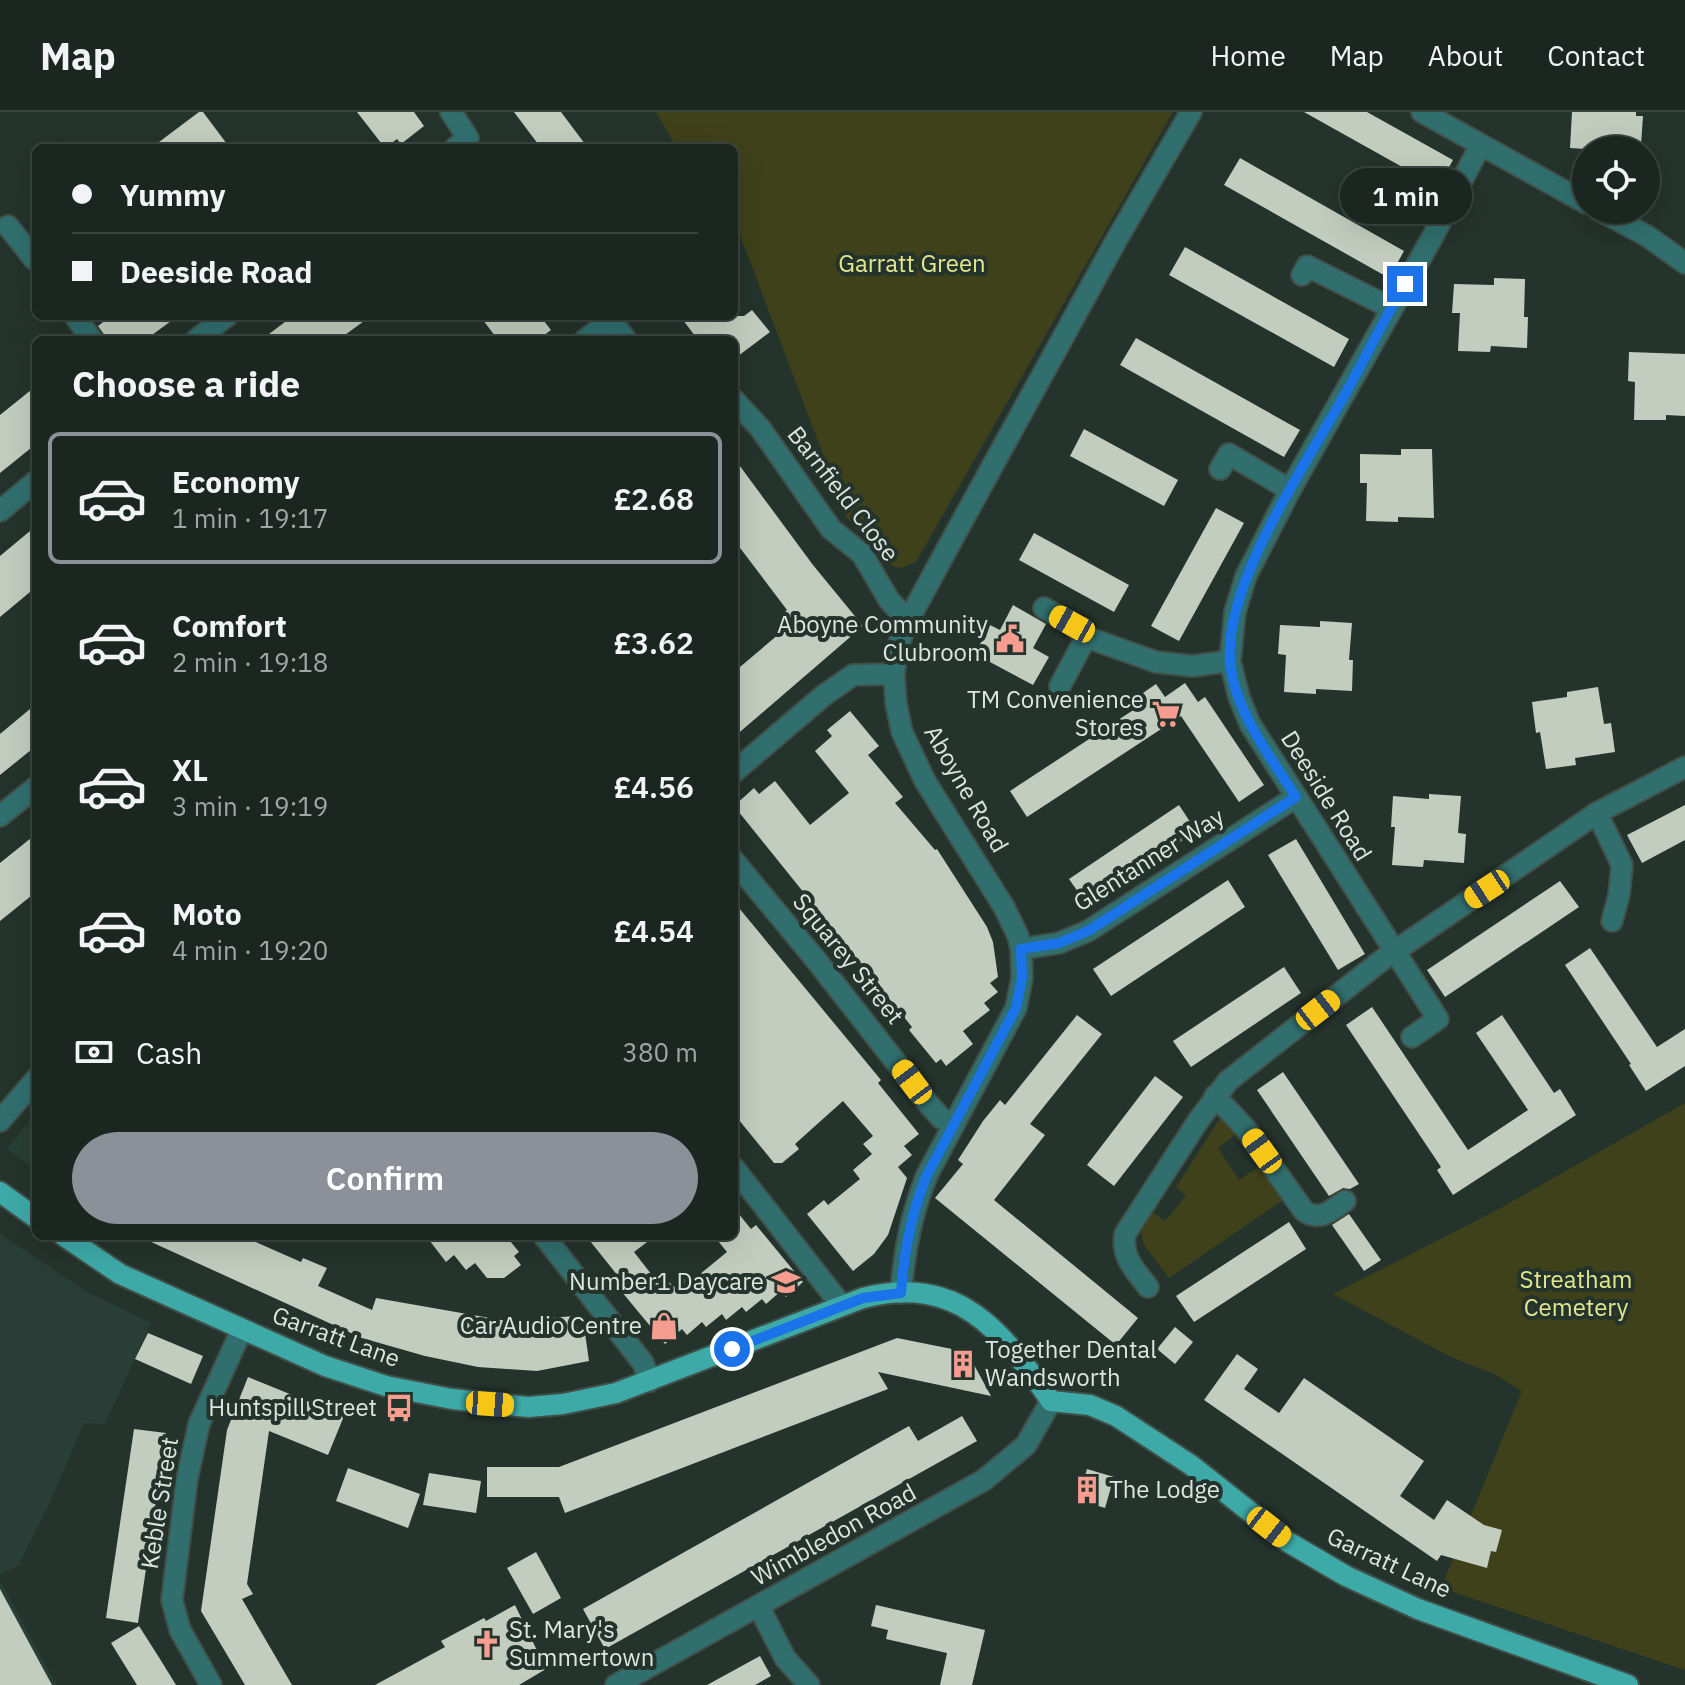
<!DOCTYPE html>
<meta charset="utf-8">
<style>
:root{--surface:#1b2621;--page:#242e2a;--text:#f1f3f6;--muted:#a0a5a5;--line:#39433f;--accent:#8c9099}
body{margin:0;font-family:"IBM Plex Sans",sans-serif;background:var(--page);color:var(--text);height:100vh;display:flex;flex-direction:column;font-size:30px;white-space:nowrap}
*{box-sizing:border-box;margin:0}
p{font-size:26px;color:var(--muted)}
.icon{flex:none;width:44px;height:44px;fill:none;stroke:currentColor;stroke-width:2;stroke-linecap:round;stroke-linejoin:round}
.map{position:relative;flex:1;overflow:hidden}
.details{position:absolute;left:32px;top:224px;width:706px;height:904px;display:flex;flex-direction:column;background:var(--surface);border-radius:12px;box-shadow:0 8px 32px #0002,0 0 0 2px var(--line)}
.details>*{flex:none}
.hud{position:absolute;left:32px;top:32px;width:706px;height:176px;border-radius:12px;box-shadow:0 8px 32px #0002,0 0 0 2px var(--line);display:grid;align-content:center;height:176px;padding:0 40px;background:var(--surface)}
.buttons{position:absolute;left:1572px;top:24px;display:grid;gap:16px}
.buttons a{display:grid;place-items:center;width:88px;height:88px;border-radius:50%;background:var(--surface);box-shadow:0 8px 32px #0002,0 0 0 2px var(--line);font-size:40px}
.end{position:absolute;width:36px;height:36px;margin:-18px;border:10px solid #1a73e8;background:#fff;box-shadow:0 0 0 4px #fff}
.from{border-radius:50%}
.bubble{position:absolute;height:56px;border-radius:28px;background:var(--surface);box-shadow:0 8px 32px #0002,0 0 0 2px var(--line);font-size:26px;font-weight:600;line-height:56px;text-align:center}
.car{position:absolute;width:24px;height:48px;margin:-24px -12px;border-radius:10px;box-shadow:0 0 6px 2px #0007;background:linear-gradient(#f5c518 24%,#345 0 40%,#f5c518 0 76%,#345 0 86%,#f5c518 0)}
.hud b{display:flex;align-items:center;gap:28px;height:76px;font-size:30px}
.hud b+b{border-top:2px solid var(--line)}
.hud i{width:20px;height:20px;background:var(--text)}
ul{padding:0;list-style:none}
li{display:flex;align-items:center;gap:24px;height:132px;margin:0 16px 12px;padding:0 24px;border:4px solid transparent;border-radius:12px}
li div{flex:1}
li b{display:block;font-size:30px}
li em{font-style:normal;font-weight:600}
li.on{border-color:var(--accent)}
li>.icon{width:72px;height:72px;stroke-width:1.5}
h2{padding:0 40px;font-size:36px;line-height:96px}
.pay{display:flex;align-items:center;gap:20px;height:88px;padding:0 40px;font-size:30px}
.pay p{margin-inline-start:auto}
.primary-button{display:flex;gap:16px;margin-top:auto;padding:16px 40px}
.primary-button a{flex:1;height:92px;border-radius:48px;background:var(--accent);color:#fff;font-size:32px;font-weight:600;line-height:92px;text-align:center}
header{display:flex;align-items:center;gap:48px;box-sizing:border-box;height:112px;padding:0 40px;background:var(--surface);border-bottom:2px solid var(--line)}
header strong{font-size:38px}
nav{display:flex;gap:44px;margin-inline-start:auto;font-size:28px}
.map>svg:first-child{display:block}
.built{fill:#293e36}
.green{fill:#3f411a}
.building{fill:#c2cdbf}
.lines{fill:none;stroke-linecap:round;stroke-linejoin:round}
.minor-casing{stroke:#414f49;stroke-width:24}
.tertiary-casing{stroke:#414f49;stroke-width:24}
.primary-casing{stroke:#414f49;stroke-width:24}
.minor{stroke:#306f6e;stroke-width:20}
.tertiary{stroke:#306f6e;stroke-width:20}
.primary{stroke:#3daaa7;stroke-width:20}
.route{stroke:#1a73e8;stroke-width:10}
.labels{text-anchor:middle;stroke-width:8;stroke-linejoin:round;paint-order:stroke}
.park-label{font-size:24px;fill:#e2e78d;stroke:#24332c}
.street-label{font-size:24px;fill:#dce5e1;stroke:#24332c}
.poi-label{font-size:24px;fill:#dce5e1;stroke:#24332c;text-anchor:end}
</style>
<header>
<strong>Map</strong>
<nav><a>Home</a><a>Map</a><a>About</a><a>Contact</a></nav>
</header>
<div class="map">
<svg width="1685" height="1573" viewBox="0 0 1685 1573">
<rect width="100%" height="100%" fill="#24332c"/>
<g class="built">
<path d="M36,1001v57l-30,-21z"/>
<path d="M0,1122l85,57 66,32 -46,101 -21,-1 -33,77 -32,65 -19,10z"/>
<path d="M0,1468l33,62 24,43h-57z"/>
</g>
<g class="green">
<path d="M656,0h517l-257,450 -14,6 -9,-2 -9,-6 -37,-42 -113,-299v-71h-57z"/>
<path d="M1685,991v567l-244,-82 81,-197 -28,-17 -45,-18 -116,-62 166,-85z"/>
<path d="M1222,1003l13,20 -17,13 21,32 24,-16 23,34 -117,80 -25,-33 -4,-18 10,-17 15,11 21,-25 -10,-9z"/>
</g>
<g class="building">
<path d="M199,0h4l27,36h-79z"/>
<path d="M357,0h57l10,14 -23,18 -4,-5 -12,9z"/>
<path d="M514,0h47l27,36h-47z"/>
<path d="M1304,0h63l86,48 -15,27z"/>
<path d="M1572,0h64v4h7l-2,29 -40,-2v7l-31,-2z"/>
<path d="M1240,46l164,93 -15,27 -165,-93z"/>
<path d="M1185,135l164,92 -15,28 -165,-92z"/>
<path d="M1494,166l31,1 -1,38h4l-1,31 -36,-2 -1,6 -32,-1 2,-38h-8l2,-29 40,1z"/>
<path d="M752,198l18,22 -36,27v-19h-36l-18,-24h64z"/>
<path d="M111,204h67l-33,24h-37l-10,-14z"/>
<path d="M293,204h78l-33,24h-77z"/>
<path d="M480,204h60l11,14 -13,10h-40z"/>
<path d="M1136,226l164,92 -16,27 -164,-92z"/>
<path d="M1629,240l56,2v62l-19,-1v5h-32l1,-38 -7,-1z"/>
<path d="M36,274v58l-36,29v-58z"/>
<path d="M1084,317l94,51 -14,26 -94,-50z"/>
<path d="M1401,337h31l2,69 -36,-1v5l-32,-1 1,-38h-7v-29l41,1z"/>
<path d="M734,346l79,107 50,61 -129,111v-65l58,-49 -9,-9 4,-4 -53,-70z"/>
<path d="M1216,396l28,15 -65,118 -28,-15z"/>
<path d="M36,414v61l-36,30v-61z"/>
<path d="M1034,421l95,52 -15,27 -95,-52z"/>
<path d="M1013,493l33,19 -13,24 16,9 -16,28 -58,-31 15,-29 10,5z"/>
<path d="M1320,509l32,2 -3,37h4l-1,31 -36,-2v5l-32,-2 2,-37 -8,-1 2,-29 40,2z"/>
<path d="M1185,571l13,19 7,-5 59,88 -25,17 -58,-86 -154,101 -17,-26 134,-88 -4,-8 16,-11 9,13z"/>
<path d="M1598,575l6,37 7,-1 4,29 -40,6 1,7 -30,4 -6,-37 -4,1 -4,-31 35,-5v-5z"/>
<path d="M36,592v42l-36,29v-41z"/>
<path d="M850,599l29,35 -11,9 35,42 -8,6 40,47 2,-1 50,78 6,15 5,35 -8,6 8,9 -14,11 6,7 -27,21 10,13 -27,22 -5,-7 -5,4 -27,-33 3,-3 -178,-221 20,-18 5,6 16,-13 35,44 39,-32 -34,-42 17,-15 -5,-6z"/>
<path d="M1429,682l32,2 -3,37 8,1 -2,29 -40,-3 -1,7 -31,-2 3,-38h-4l2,-31 36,3z"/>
<path d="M1179,693l17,26 -109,74 -18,-26z"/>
<path d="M1685,693v35l-43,23 -15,-28z"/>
<path d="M36,722v58l-36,29v-58z"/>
<path d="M1296,727l69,115 -27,16 -70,-115z"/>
<path d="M1228,768l17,27 -134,89 -18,-27z"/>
<path d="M1560,769l19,26 -134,90 -18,-27z"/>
<path d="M734,790l147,178 -3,3 41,51 -15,12 8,9 -14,12 9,11 -19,57 -14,19 -21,17 -46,-57 17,-14 4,5 32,-26 -7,-9 19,-16 -9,-10 10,-8 -30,-35 -48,43 4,5 -17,14h-8l-40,-49z"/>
<path d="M1590,836l67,99 28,-18v37l-39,25 -17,-26 2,-1 -66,-99z"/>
<path d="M1284,855l17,26 -110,74 -18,-26z"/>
<path d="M1372,895l96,143 60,-40 -52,-77 26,-18 52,78 6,-4 16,26 -123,80 -16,-25 4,-3 -95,-142z"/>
<path d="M1077,903l25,19 -72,90 15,11 -51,65 144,118 -22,27 -181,-147 28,-34 -5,-4 25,-39 17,-21 5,5z"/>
<path d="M1283,960l76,112 -9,5 -7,-1 -14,8 -72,-106z"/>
<path d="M1155,964l28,21 -69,89 -27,-21z"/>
<path d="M734,1096l17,21 5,-4 47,57 -17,15 -5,-6 -15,13 -4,-5 -16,13 -4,-5 -16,13 -4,-6 -16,13 -4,-5 -15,13 -5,-6 -17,15 -53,-64 6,-4 -32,-40h69l-21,16 28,36 7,-6 5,5 15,-13 5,5 33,-27 -13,-16h20z"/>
<path d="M1349,1102l32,46 -17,11 -32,-46z"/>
<path d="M1289,1110l17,27 -112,73 -18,-26z"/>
<path d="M138,1124h104l59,26 2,-4 24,10 -9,18 54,24 4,-12 148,26 -3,-4 54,-4 4,18 6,-1 4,28 -52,10 -59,-4 -53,-11 -63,-18z"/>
<path d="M426,1124h80l13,16 -5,4 7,9 -17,13h-17l-12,-15 -9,7 -12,-15 -8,7z"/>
<path d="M1175,1215l18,15 -18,22 -18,-15z"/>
<path d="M148,1221l55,23 -12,28 -56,-25z"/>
<path d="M897,1226l70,14 24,44 -113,-24 10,17 -323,124 -6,-16h-72v-30h72z"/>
<path d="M1237,1242l21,15 -14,20 35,24 25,-35 120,83 -24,35 34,24 13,-20 37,25 18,5 -6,22 -5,-1 -4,17 -46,-13 -4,6 -233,-161z"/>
<path d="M248,1265l96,39 -16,39 -59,-24 -22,153 6,10 -11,5 50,86h-47l-44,-74 26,-181z"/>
<path d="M962,1304l15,25 -372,208 -22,-40 326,-183 9,15z"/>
<path d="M134,1317l32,4 -28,190 -32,-5z"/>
<path d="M348,1356l72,26 -12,34 -72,-27z"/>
<path d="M1087,1357l27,8 -9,31 -27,-8z"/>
<path d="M429,1361l52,8 -5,32 -53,-8z"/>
<path d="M536,1440l25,46 -28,16 -26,-46z"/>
<path d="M0,1477l27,50 25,46h-52z"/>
<path d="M515,1493l31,64 -27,16h-144l70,-38 -4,-6 43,-23 2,3z"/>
<path d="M876,1493l109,25 -13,55h-32l7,-32 -61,-14 2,-9 -17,-4z"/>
<path d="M139,1514l21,33 16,26h-39l-26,-42z"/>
<path d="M760,1544l11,20 -16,9h-48z"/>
</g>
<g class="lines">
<defs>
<g id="minor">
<path d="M451,0l17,26 -13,10"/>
<path d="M1422,0l164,91"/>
<path d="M1599,98l48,26 38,27"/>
<path d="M8,114l26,33"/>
<path d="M1302,163l5,-9 84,42"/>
<path d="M75,204l17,24"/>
<path d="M611,208l15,20"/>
<path d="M196,228l31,-24"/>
<path d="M585,228l26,-20 -3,-4"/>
<path d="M734,288l26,28 71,101 31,25 27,46 19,21"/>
<path d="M1220,357l9,-15 61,36"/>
<path d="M0,399l36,-30"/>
<path d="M1044,496l28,16 14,13 70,25 36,4 38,-5"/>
<path d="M1060,574l26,-49"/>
<path d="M734,660l89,-76 30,-21 41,-1"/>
<path d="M1597,701l25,52 -3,30 -7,26"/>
<path d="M0,704l36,-29"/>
<path d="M734,749l82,99 111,142 14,16 13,6"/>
<path d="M1021,837l38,-6 29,-12 208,-134"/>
<path d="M1412,925l26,-18 -188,-295 -11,-27 -9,-36 5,-49 11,-36 44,-86 143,-254 47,-90"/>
<path d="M1215,984l30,32 59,83c16,11 28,-1 41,-10"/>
<path d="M0,1009l36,-42"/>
<path d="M734,1056l108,138"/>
<path d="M544,1124l99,127 7,18"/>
<path d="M1148,1175c-13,-17 -27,-30 -23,-53l73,-113 30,-40 158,-124 59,-40 152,-104 88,-46"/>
<path d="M901,1181c3,-42 10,-79 26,-118l89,-167 6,-30 -1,-29 -3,-13 -14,-29 -79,-126 -23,-49 -6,-29 -2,-29 3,-26 11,-27 45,-83 164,-299 74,-127"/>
<path d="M759,1495l26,51 24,27"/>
<path d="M211,1573l-31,-55 -8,-30 15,-121 12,-55 43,-95"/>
</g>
<path id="tertiary" d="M616,1573l368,-205 42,-35 25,-44"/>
<g id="primary">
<path d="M0,1080l36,26"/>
<path d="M64,1124l56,38 205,92 61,20 66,13 76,8 35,-3 53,-11 247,-95c96,-24 138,32 188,103l39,4 26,11 75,49 97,77 58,34 72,33 210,76"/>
</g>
</defs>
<use href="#minor" class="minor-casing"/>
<use href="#tertiary" class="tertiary-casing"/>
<use href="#primary" class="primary-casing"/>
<use href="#minor" class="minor"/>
<use href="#tertiary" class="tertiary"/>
<use href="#primary" class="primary"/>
</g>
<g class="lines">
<path class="route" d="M732,1237l131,-51 38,-5c3,-42 10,-79 26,-118l89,-167 6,-30 -1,-29 38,-6 29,-12 208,-134c-26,-41 -61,-85 -66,-135 -6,-79 76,-198 114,-266 21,-37 39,-75 61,-112"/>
</g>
<defs>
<symbol id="civic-bare" viewBox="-9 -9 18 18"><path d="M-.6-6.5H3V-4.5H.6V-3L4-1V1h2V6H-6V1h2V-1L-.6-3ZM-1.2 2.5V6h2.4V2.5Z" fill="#f59d8f" stroke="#24332c" stroke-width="2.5" paint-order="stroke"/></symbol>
<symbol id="supermarket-bare" viewBox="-9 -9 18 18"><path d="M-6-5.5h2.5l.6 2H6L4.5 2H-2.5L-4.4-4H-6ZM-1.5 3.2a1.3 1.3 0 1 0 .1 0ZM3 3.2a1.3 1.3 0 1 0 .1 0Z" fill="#f59d8f" stroke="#24332c" stroke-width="2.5" paint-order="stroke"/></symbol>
<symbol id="school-bare" viewBox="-9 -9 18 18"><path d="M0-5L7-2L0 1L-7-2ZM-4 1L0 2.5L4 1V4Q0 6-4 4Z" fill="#f59d8f" stroke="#24332c" stroke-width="2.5" paint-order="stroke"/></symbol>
<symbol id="shop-bare" viewBox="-9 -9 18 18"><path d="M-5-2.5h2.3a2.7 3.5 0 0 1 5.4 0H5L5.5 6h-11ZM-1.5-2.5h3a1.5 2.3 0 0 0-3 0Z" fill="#f59d8f" stroke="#24332c" stroke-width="2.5" paint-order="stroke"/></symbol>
<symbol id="building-bare" viewBox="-9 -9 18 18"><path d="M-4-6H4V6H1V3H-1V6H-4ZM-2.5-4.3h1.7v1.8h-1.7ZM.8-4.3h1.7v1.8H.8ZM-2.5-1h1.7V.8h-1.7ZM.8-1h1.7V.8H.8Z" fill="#f59d8f" stroke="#24332c" stroke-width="2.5" paint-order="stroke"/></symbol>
<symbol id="bus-bare" viewBox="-9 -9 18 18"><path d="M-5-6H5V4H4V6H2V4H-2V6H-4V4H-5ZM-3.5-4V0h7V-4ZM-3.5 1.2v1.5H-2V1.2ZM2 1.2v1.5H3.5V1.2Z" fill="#f59d8f" stroke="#24332c" stroke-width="2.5" paint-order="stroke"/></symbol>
<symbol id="church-bare" viewBox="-9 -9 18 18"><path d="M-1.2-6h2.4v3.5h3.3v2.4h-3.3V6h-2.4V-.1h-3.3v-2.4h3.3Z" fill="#f59d8f" stroke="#24332c" stroke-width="2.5" paint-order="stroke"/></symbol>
</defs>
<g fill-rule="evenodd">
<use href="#civic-bare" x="990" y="507" width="40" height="40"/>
<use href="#supermarket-bare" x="1146" y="582" width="40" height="40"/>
<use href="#school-bare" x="766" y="1150" width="40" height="40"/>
<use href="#shop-bare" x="644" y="1194" width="40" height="40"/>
<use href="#building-bare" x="943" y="1232" width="40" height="40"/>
<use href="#bus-bare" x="379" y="1276" width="40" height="40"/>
<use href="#building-bare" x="1067" y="1358" width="40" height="40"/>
<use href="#church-bare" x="467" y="1512" width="40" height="40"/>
</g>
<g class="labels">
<g class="park-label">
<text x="912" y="160">Garratt Green</text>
<text x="1576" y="1176">Streatham<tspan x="1576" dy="28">Cemetery</tspan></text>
</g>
<g class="street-label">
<text transform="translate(843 382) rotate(52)" y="8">Barnfield Close</text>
<text transform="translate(966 677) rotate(60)" y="8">Aboyne Road</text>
<text transform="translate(1326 684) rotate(58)" y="8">Deeside Road</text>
<text transform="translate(1149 748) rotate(-32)" y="8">Glentanner Way</text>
<text transform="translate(848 847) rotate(51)" y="8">Squarey Street</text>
<text transform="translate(336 1225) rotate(20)" y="8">Garratt Lane</text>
<text transform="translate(160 1391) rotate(-81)" y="8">Keble Street</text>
<text transform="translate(834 1423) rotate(-29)" y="8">Wimbledon Road</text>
<text transform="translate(1389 1451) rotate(25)" y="8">Garratt Lane</text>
</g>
<g class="poi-label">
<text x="988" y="521">Aboyne Community<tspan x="988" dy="28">Clubroom</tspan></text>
<text x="1144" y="596">TM Convenience<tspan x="1144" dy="28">Stores</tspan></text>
<text x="764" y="1178">Number1 Daycare</text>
<text x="642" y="1222">Car Audio Centre</text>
<text x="985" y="1246" text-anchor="start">Together Dental<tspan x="985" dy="28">Wandsworth</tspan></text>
<text x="377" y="1304">Huntspill Street</text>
<text x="1109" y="1386" text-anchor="start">The Lodge</text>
<text x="509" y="1526" text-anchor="start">St. Mary's<tspan x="509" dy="28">Summertown</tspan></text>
</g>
</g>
</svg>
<div class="buttons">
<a><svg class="icon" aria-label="locate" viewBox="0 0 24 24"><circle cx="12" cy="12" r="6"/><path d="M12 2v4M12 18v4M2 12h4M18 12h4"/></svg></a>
</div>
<i class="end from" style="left:732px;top:1237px"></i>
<i class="end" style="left:1405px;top:172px"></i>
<div class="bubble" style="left:1340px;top:56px;width:132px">1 min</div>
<i class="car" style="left:1072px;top:512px;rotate:299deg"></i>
<i class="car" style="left:1487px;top:777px;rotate:237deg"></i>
<i class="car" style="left:1318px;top:898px;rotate:52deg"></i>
<i class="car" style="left:912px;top:970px;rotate:323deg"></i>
<i class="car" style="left:1262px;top:1039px;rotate:324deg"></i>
<i class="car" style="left:490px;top:1292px;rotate:94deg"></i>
<i class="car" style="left:1269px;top:1415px;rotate:128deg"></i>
<div class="hud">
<b><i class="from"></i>Yummy</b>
<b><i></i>Deeside Road</b>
</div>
<section class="details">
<h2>Choose a ride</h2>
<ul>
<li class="on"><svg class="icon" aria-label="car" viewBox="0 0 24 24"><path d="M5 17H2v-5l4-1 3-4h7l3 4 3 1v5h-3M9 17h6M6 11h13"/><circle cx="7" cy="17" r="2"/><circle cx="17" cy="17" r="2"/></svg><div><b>Economy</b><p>1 min · 19:17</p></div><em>£2.68</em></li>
<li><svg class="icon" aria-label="car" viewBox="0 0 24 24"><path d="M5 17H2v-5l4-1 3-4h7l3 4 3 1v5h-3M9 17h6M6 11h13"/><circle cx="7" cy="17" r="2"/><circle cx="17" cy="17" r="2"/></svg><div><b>Comfort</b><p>2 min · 19:18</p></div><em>£3.62</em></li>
<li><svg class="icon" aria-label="car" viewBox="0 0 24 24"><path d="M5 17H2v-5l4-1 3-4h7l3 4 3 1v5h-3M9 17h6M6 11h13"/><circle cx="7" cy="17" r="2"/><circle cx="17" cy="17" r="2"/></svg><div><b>XL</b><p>3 min · 19:19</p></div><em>£4.56</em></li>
<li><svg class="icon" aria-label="car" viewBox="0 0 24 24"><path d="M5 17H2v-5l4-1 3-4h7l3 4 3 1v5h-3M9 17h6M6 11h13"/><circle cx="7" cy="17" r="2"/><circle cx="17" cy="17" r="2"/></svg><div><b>Moto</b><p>4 min · 19:20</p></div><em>£4.54</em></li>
</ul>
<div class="pay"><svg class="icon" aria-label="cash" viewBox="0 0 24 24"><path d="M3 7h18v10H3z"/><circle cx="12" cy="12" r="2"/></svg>Cash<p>380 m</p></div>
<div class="primary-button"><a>Confirm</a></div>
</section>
</div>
